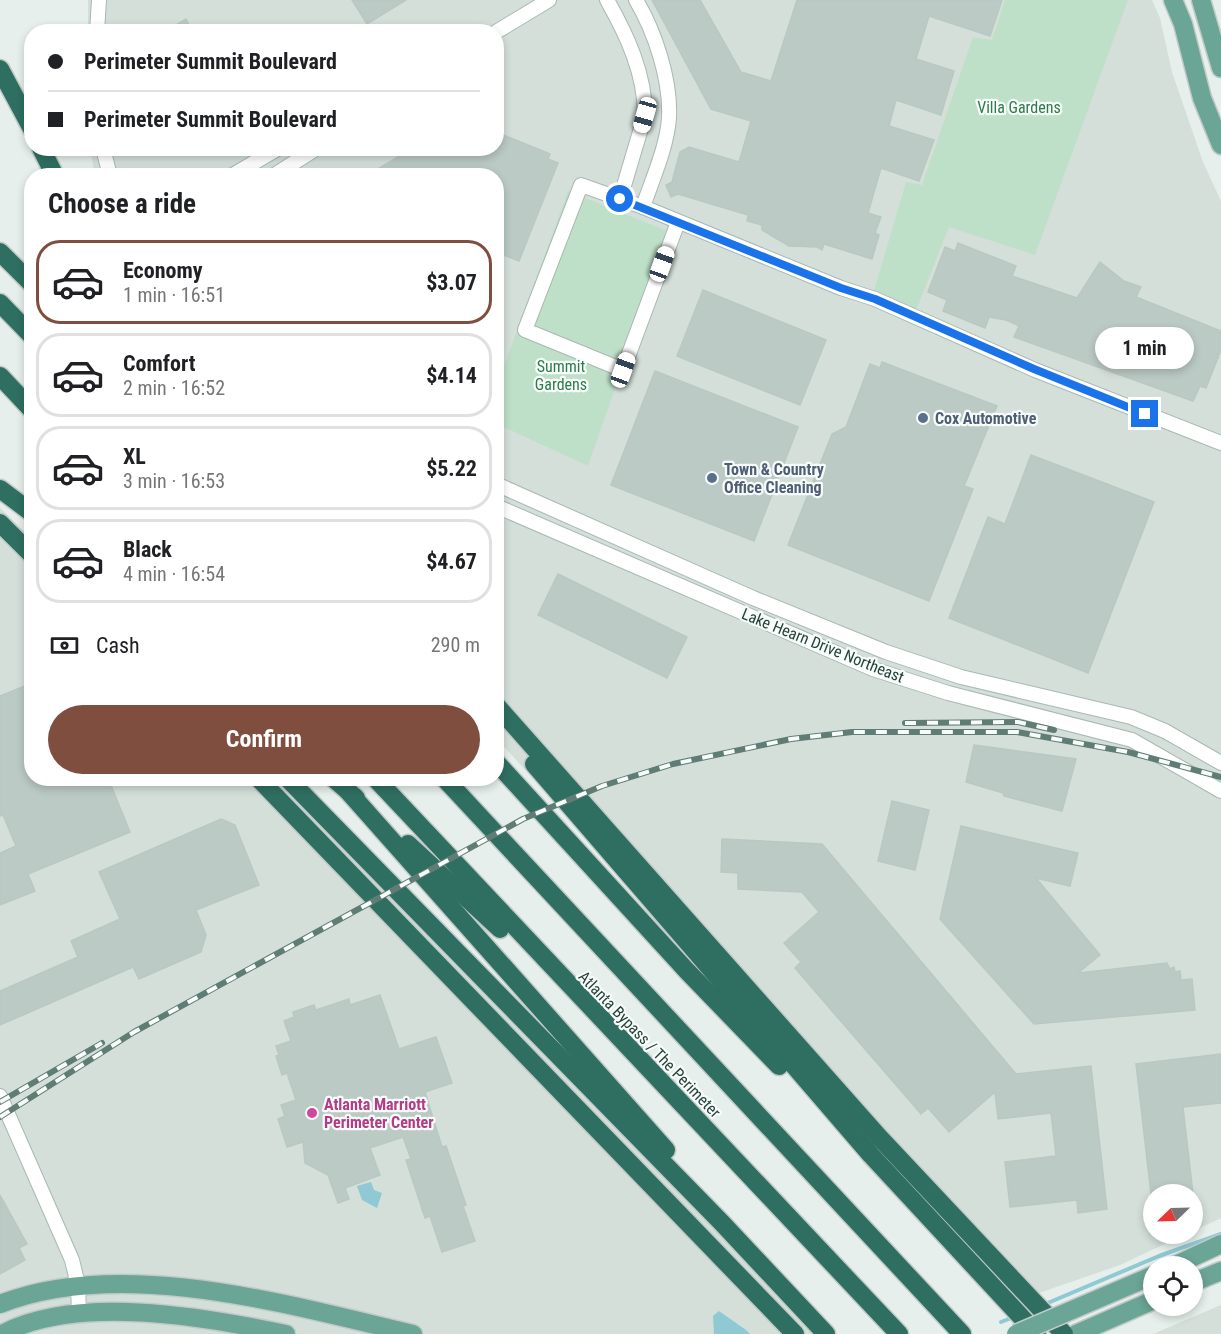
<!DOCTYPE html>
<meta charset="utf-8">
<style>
:root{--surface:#fff;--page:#f2f2f2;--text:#202124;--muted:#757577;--line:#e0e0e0;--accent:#7f4e3f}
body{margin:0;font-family:"Roboto Condensed",sans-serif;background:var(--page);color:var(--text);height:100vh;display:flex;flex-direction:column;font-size:22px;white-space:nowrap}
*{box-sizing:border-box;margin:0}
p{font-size:20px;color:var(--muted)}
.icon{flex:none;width:33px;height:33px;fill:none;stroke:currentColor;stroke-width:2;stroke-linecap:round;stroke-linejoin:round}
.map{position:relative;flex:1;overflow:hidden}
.panel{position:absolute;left:24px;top:168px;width:480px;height:618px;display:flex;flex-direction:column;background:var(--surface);border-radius:24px;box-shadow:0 3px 9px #0003}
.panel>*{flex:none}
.guide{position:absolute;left:24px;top:24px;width:480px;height:132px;border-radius:24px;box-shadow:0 3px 9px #0003;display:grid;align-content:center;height:132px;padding:0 24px;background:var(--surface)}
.needle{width:39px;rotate:247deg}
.tools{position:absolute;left:1143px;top:1184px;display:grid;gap:12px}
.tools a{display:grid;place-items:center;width:60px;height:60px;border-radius:50%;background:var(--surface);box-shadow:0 3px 9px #0003;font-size:30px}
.end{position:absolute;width:27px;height:27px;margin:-14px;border:8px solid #1a73e8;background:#fff;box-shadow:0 0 0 3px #fff}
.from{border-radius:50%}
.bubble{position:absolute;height:42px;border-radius:21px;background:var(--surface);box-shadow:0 3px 9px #0003;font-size:20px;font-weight:700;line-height:42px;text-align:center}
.car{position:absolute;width:18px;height:36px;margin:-18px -9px;border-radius:8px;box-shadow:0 0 4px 2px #0007;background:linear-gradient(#fff 24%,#345 0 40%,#fff 0 76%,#345 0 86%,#fff 0)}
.guide b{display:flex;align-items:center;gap:21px;height:57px;font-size:22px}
.guide b+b{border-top:2px solid var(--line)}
.guide i{width:15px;height:15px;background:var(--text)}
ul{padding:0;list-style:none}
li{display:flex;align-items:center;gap:18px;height:84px;margin:0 12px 9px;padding:0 12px;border:3px solid var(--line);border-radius:24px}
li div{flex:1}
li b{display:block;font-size:22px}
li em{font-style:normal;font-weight:700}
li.active{border-color:var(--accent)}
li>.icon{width:54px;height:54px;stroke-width:1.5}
h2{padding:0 24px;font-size:27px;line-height:72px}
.pay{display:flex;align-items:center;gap:15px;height:66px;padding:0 24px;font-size:22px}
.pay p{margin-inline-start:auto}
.primary-button{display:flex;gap:12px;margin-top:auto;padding:12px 24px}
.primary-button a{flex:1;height:69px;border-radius:36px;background:var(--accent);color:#fff;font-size:24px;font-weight:700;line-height:69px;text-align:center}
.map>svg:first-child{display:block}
.built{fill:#d4dfda}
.green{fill:#bfe0c8}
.water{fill:#8ec9d4}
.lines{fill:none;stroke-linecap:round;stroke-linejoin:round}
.stream{stroke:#8ec9d4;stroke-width:4}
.building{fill:#bbcac4;stroke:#b8c9c2;stroke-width:1.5}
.minor-casing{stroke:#a8b8b2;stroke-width:16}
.major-casing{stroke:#c2cac8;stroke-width:21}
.highway-casing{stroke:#c2cac8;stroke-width:21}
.minor{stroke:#fff;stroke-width:14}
.major{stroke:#6aa596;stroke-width:18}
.highway{stroke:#2f6f62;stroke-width:18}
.rail-casing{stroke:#5f7d75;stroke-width:6}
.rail{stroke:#f7fbf9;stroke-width:4;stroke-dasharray:11;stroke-linecap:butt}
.major-bridge-casing{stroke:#c2cac8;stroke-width:21;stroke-linecap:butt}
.major-bridge{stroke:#6aa596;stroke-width:18}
.route{stroke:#1a73e8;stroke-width:8}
.service-dot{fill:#5c6f8a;stroke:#f7fbf9;stroke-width:2}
.hotel-dot{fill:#d1479c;stroke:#f7fbf9;stroke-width:2}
.labels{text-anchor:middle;stroke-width:4.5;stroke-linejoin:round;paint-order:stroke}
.park-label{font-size:16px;fill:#2d7a4b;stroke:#f7fbf9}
.service-label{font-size:16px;font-weight:bold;fill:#4e5e75;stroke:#f7fbf9;text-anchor:start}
.street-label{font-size:16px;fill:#24423a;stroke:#f7fbf9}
.hotel-label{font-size:16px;font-weight:bold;fill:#b23c85;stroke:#f7fbf9;text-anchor:start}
</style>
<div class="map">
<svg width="1221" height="1334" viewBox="0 0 1221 1334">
<rect width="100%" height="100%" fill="#e6efeb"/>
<g class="built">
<path d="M88,0h1064l8,18 12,54 31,90 18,39v1017l-28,13 -1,-37h-38v39h34l-68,32 -110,38 -513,-564 -1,-563 -401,-1 -5,-26 406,-1v-116l-408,-1z"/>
<path d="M0,508l31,30 1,240 248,1 319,331 221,224h-820z"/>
<path d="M1221,1305v29h-68z"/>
</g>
<g class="green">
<path d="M1005,0h123l-93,255 -86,-28 -36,91 -42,-17 35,-119 16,3 51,-148 19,3z"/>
<path d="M568,191l102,41 -82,234 -91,-42 -1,-36z"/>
</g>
<g class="water">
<path d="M371,1182l3,8 8,3 -5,15 -15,-8 -5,-14z"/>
<path d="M719,1311l27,19 4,4h-36l-1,-18z"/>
</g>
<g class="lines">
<g class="stream">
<path d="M1043,1305l116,-49 62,-22"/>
<path d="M1001,1322l13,-5"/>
</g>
</g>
<g class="building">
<path d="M352,0h54l-39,24z"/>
<path d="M652,0h48l41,72 30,9 26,-81h205l-12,36 -61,-20 -13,43 38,12 -13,44 -45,-15 -7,26 45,14 -15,41 -38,-13 -13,45 13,4 -6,16 4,2 -7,24 -48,-15 -2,6 -5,-3 -28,-1 -27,-16v-5l-15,-4 1,-6 -70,-21 -7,3 -5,-12 6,-3 8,-30 9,-5 50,15 12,-41 -40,-12z"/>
<path d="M186,19l7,13h-29z"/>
<path d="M496,132l54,22 -2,5 10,4 -39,98 -23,-9v-76h-130l47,-28h83z"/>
<path d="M958,243l58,23 -4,10 65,22 23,-36 24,19 17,6 -5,10 85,34v19l-15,38 -6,-2 -7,15 -179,-64 5,-11 -13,-6 -17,-3 -4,11 -42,-17 4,-11 -19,-8 17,-45 10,4z"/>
<path d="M703,290l123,50 -26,65 -123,-49z"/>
<path d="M882,362l115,44 -33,80 9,3 -44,112 -141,-56 44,-111 14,-7 24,-63 10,4z"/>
<path d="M655,371l143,56 -44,114 -143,-56z"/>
<path d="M1031,455l123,47 -66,171 -139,-55 39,-101 17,7z"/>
<path d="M558,574l129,63 -20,41 -129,-63z"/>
<path d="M32,683v95h76l22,54 -102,42 7,17 -35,14v-52l16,-7 -13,-31 -3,1v-120z"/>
<path d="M974,745l102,14 -14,52 -58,-15 -1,-3 -37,-11z"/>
<path d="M892,801l37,9 -14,60 -37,-9z"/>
<path d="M221,819l14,6 24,60 -63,25 10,25 -5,17 -62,27 -6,-12 -133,58v-34l78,-34 -7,-16 49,-22 -21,-47z"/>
<path d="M961,826l117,27 -8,33 -34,-8 64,77 -22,18 89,-10 3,6 4,-2 1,5 5,-1 1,9 11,-1 3,31 -161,14 -94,-105z"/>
<path d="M722,839l100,5 194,230 75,-8 16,143 -29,4 -1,-13 -67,7 -5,-45 51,-6 -5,-43 -53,6 -3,-27 -46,40 -21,-24 -7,6 -126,-146 6,-6 -17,-19 35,-31 -17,-20 -64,-3v-16l-17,-1z"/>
<path d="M380,995l19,54 37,-12 16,46 -27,9 17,55 4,-1 20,59 -3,1 12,35 -33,11 -12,-36 -5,2 -19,-58 5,-1 -8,-22 -33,11 10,27 -35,13 4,11 -11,4 -10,-28 -23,-12 -2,-21 -16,5 -9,-28 7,-3 -4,-11 15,-5 -9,-27 -5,2 -6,-19 3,-1 -3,-9 15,-5 -7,-20 10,-4 -1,-5 21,-7 2,5 33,-11 1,6z"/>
<path d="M1221,1054v49l-38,4 10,87h-42l-15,-130z"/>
<path d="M0,1195l27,49 -8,4 6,12 -25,14z"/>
</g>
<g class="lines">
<defs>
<g id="minor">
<path d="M607,0c20,35 38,74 38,115l-25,84"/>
<path d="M636,0c19,32 35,80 33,118 -2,29 -17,62 -26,89"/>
<path d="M97,32l2,-32"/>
<path d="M496,32l53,-32"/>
<path d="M103,148l7,28"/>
<path d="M231,176l48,-28"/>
<path d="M273,176l44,-28"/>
<path d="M678,222l-55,148 -98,-40 56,-145 62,22 198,81 34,11 160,71 186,73"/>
<path d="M496,484l257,114 133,54 75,25 170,40 34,14 56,32"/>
<path d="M496,506l377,163 75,24 184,47 89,51"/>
<path d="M0,1096l72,164 6,25 1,28"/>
</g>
<g id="major">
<path d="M1173,0l10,24 19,74 19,47"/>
<path d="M1201,0l20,68"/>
<path d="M1174,1266l47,-22"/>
<path d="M1192,1283l29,-12"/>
<path d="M0,1304c122,-48 289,1 413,30"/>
<path d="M2,1334c75,-40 204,-17 284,0"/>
<path d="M1076,1334l78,-34"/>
</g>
<g id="highway">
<path d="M0,69l32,60"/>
<path d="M41,148l14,28"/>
<path d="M0,252l32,32"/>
<path d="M0,303l32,33"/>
<path d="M0,376l32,34"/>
<path d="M0,489l32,24"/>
<path d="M0,523l32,32"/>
<path d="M496,705l383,432 185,197"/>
<path d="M496,762l191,209 92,95"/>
<path d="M534,764l337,391 166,179"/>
<path d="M258,778l537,556"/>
<path d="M287,778l435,445 104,111"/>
<path d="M333,778l23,20"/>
<path d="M375,778l524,556"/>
<path d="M444,778l518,556"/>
<path d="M347,790l319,360"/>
<path d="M408,844l92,85"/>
</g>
</defs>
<use href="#minor" class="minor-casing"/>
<use href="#major" class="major-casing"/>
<use href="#highway" class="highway-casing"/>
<use href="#minor" class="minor"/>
<use href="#major" class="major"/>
<use href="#highway" class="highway"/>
<defs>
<g id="rail">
<path d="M905,723l113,-1 36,8"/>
<path d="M0,1102l102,-59"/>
<path d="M0,1117l134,-85 389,-213 79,-33 71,-22 118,-25 61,-7h165l111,20 93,25"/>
</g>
</defs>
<use href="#rail" class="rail-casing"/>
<use href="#rail" class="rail"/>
<defs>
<path id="major-bridge" d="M1016,1334l138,-59"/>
</defs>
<use href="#major-bridge" class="major-bridge-casing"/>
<use href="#major-bridge" class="major-bridge"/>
</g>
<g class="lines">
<path class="route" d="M620,199l221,89 34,11 159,70 111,45"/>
</g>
<g class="service-dot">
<circle cx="923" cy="418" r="6"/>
<circle cx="712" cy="478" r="6"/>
</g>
<circle class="hotel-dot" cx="312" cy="1113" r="6"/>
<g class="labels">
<g class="park-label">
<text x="1019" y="113">Villa Gardens</text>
<text x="561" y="372">Summit<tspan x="561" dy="18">Gardens</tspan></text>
</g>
<g class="service-label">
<text x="935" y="424">Cox Automotive</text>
<text x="724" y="475">Town &amp; Country<tspan x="724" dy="18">Office Cleaning</tspan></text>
</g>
<g class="street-label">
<text transform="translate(823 645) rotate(22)" y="6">Lake Hearn Drive Northeast</text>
<text transform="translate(650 1044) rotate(46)" y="6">Atlanta Bypass / The Perimeter</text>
</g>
<g class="hotel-label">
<text x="324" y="1110">Atlanta Marriott<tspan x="324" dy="18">Perimeter Center</tspan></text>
</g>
</g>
</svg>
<div class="tools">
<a><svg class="needle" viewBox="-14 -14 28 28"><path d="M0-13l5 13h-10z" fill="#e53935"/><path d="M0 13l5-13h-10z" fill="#757577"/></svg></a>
<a><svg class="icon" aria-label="locate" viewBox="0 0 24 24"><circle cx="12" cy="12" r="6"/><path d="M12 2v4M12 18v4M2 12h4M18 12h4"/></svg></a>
</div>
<i class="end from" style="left:620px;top:199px"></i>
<i class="end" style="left:1145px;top:414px"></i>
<div class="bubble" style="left:1095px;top:327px;width:99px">1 min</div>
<i class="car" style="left:645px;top:115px;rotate:196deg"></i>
<i class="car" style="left:662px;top:264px;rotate:20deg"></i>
<i class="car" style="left:623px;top:370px;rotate:20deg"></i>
<div class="guide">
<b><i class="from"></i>Perimeter Summit Boulevard</b>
<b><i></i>Perimeter Summit Boulevard</b>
</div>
<section class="panel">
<h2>Choose a ride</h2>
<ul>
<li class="active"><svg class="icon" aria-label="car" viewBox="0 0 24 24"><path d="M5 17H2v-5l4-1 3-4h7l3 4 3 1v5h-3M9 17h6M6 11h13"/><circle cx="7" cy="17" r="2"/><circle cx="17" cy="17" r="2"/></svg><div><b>Economy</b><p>1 min · 16:51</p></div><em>$3.07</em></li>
<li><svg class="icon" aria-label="car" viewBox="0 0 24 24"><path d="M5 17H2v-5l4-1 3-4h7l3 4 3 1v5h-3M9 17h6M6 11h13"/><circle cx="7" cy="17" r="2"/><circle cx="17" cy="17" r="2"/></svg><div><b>Comfort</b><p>2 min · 16:52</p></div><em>$4.14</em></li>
<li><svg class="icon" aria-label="car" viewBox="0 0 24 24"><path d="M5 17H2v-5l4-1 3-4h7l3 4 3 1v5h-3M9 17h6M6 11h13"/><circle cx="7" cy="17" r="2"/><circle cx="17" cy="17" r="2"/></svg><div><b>XL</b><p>3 min · 16:53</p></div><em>$5.22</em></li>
<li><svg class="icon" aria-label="car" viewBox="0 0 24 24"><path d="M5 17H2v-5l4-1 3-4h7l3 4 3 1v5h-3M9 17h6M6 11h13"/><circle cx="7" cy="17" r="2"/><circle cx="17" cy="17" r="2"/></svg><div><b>Black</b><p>4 min · 16:54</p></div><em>$4.67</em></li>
</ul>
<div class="pay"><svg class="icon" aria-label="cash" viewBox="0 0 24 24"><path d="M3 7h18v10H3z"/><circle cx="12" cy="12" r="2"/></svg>Cash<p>290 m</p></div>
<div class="primary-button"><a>Confirm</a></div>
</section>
</div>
